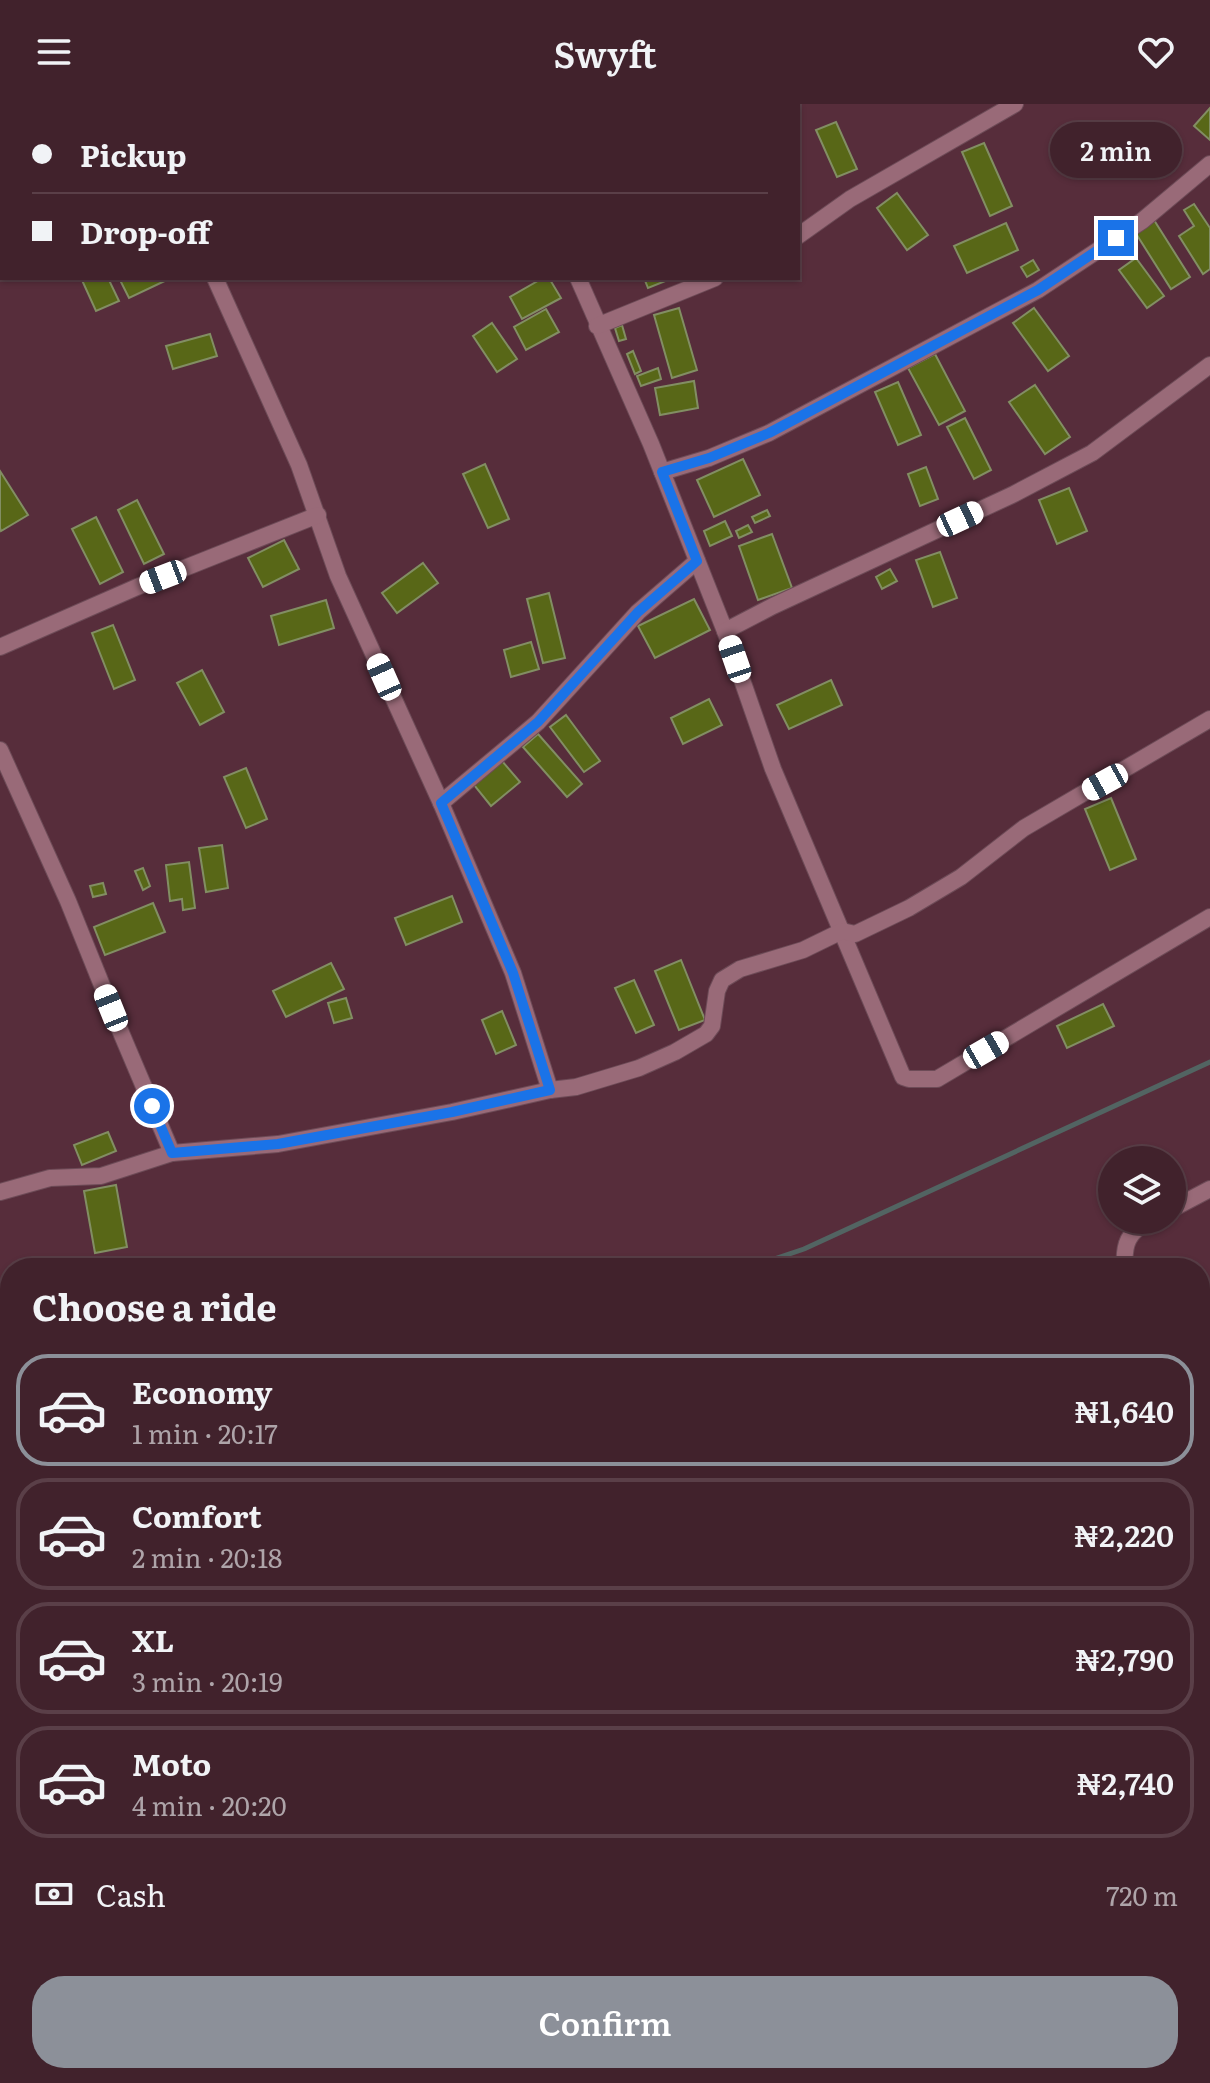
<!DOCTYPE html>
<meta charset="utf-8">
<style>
:root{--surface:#41222c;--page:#482a34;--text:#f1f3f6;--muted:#aea4a9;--line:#5a3f48;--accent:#8c9099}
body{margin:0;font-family:Literata,serif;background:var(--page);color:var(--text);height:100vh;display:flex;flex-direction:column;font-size:30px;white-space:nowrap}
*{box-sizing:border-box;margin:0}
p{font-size:26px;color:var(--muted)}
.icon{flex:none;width:44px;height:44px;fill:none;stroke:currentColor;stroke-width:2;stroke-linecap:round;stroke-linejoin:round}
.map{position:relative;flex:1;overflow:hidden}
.panel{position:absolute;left:0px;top:1154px;width:1210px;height:826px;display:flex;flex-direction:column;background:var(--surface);border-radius:32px 32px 0 0;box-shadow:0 2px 6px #0004,0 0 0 2px var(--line)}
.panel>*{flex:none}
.guide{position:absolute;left:0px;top:0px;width:800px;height:176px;box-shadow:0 2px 6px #0004,0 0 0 2px var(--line);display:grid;align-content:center;height:176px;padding:0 32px;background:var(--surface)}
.controls{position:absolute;left:1098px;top:1042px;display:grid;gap:16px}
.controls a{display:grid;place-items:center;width:88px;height:88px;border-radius:50%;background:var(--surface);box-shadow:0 2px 6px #0004,0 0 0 2px var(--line);font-size:40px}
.end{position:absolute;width:36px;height:36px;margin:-18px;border:10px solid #1a73e8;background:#fff;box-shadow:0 0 0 4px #fff}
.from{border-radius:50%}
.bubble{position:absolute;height:56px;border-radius:28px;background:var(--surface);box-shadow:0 2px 6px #0004,0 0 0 2px var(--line);font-size:26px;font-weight:600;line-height:56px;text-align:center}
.car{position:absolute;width:24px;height:48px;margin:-24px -12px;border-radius:10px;box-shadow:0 0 6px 2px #0007;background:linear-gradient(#fff 24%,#345 0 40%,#fff 0 76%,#345 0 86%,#fff 0)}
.guide b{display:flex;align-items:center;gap:28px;height:76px;font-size:30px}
.guide b+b{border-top:2px solid var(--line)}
.guide i{width:20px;height:20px;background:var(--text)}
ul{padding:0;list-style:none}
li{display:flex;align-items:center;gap:24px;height:112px;margin:0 16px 12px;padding:0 16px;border:4px solid var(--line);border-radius:32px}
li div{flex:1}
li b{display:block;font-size:30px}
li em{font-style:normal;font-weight:600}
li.on{border-color:var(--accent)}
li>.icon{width:72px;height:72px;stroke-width:1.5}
h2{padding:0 32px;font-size:36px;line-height:96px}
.pay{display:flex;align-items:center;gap:20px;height:88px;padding:0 32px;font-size:30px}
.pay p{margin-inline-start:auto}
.cta{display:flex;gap:16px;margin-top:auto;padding:16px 32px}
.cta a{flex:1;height:92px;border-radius:32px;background:var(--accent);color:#fff;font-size:32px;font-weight:600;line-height:92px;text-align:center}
header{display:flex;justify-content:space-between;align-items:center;height:104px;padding:0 32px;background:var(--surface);font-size:36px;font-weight:600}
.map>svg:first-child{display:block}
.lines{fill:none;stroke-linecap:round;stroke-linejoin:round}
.stream{stroke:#526462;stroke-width:5}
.building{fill:#586717;stroke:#828e63;stroke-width:2}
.minor-casing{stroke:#6d4b57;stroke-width:18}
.minor{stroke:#996a78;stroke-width:16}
.route{stroke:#1a73e8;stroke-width:10}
</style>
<header><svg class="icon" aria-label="menu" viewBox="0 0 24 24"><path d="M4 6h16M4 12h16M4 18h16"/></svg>Swyft<svg class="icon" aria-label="heart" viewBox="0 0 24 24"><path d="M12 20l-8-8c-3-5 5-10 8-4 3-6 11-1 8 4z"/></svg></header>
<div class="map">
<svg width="1210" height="1979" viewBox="0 0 1210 1979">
<rect width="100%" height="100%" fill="#572d3b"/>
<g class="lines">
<g class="stream">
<path d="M748,1164l56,-19 406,-187"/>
<path d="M0,1601l10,-2"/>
</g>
</g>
<g class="building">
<path d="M2,3v52h-2v-51z"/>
<path d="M1210,4v32l-16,-14z"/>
<path d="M836,18l21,47 -20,8 -21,-47z"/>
<path d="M984,39l28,63 -22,10 -28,-64z"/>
<path d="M897,89l31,42 -21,15 -30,-42z"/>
<path d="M1194,100l16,24v41l-7,5 -24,-38 15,-10 -10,-16z"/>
<path d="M1154,116l36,57 -19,12 -36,-57z"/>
<path d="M1006,119l12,27 -51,23 -13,-27z"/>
<path d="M1136,154l28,38 -17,12 -28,-38z"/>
<path d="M1033,156l6,10 -12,7 -6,-10z"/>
<path d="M81,174h27l11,23 -23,10z"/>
<path d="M119,174h52l-42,20z"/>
<path d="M543,174h6l12,20 -39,21 -12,-22z"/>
<path d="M644,174h23l1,2 -20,8z"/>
<path d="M679,204l18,62 -25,8 -18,-63z"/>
<path d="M1034,204l35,48 -21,15 -35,-48z"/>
<path d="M546,205l13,23 -33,18 -12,-23z"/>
<path d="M492,219l25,36 -20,13 -24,-36z"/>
<path d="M622,221l4,14 -7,2 -4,-13z"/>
<path d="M210,230l7,22 -44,13 -7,-23z"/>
<path d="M633,247l8,20 -6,3 -8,-20z"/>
<path d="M935,250l30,57 -26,14 -31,-57z"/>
<path d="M658,264l3,11 -20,7 -4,-10z"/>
<path d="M694,277l4,27 -38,7 -5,-27z"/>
<path d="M898,278l23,53 -23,10 -23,-53z"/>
<path d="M1035,281l35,52 -25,17 -36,-52z"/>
<path d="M965,314l26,52 -17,9 -27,-52z"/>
<path d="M743,355l17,36 -46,22 -17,-37z"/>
<path d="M485,360l24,55 -21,9 -25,-54z"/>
<path d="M926,363l12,32 -18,7 -12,-32z"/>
<path d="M0,367l28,44 -27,16 -1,-3z"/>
<path d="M1069,384l18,43 -30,13 -18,-44z"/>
<path d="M137,396l27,54 -20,10 -26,-54z"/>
<path d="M767,406l3,6 -15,7 -3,-6z"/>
<path d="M96,413l27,55 -23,12 -28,-55z"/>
<path d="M725,417l7,15 -22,10 -6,-15z"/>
<path d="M748,421l4,7 -13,6 -3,-7z"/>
<path d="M772,430l20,54 -34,12 -19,-54z"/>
<path d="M284,436l15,29 -36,18 -15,-29z"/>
<path d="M940,448l17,46 -24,9 -17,-47z"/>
<path d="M423,459l15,20 -41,30 -15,-20z"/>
<path d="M890,465l7,12 -15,8 -6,-12z"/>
<path d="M549,489l16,65 -22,5 -16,-64z"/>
<path d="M694,495l16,31 -55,28 -17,-32z"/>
<path d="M326,496l8,28 -55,17 -8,-29z"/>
<path d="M113,521l22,55 -21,9 -22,-56z"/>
<path d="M531,538l8,27 -28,8 -7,-27z"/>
<path d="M202,566l22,42 -24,13 -23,-42z"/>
<path d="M831,576l11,25 -53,24 -12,-24z"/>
<path d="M709,595l13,26 -39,19 -12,-26z"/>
<path d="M566,611l34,46 -16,11 -34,-45z"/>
<path d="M538,630l44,50 -15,13 -44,-50z"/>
<path d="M502,657l18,21 -29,24 -17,-21z"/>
<path d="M246,664l21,51 -21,9 -22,-51z"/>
<path d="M1111,694l25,61 -26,11 -25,-61z"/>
<path d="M222,741l6,43 -22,4 -7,-44z"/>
<path d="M189,758l6,46 -12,2 -1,-11 -12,2 -4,-36z"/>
<path d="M143,764l7,18 -7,4 -8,-19z"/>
<path d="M103,779l3,11 -13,3 -3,-11z"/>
<path d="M452,792l10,26 -56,23 -11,-27z"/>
<path d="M153,799l12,29 -60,23 -11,-28z"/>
<path d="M681,856l24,60 -26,10 -24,-59z"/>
<path d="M331,859l13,26 -58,28 -13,-26z"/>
<path d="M634,876l20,45 -18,8 -21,-45z"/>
<path d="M346,894l6,20 -18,5 -6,-20z"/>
<path d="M1103,900l11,22 -47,22 -10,-22z"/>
<path d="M502,907l14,34 -20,9 -14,-34z"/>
<path d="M108,1028l8,19 -34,14 -8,-20z"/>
<path d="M116,1081l11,62 -32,6 -11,-62z"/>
<path d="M1210,1231v23l-10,3v-23z"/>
<path d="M1203,1324l7,26 -10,3v-28z"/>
<path d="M1201,1378h9v21l-8,1z"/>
<rect x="1200" y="1410" width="10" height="22"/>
</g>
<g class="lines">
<defs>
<g id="minor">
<path d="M139,0l1,2"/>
<path d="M508,0l1,2"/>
<path d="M682,2l7,-2"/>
<path d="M798,132l52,-37 165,-95"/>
<path d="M215,174l84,187 39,111 103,227 72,170 37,117"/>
<path d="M578,174l73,166 74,187 48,138 130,308 6,2h28l273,-162"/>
<path d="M597,222l118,-48"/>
<path d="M662,368l47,-14 60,-25 269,-143 104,-69 68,-57"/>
<path d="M725,527l48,-25 239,-111 80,-42 118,-88"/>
<path d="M0,543l137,-60 181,-72"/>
<path d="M0,646l68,151 54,134 50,118"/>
<path d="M441,699l97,-81 100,-110 59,-51"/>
<path d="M0,1088l50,-14 51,-2 71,-23 106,-9 174,-32 98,-22 26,-3 63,-19 36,-16 31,-18 6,-8 5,-35 5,-11 18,-11 63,-19 39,-19 13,3 54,-26 52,-31 63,-49 186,-109"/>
<path d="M1172,1105l38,-20"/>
<path d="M1125,1164c-2,-24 3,-36 25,-48"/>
<path d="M1200,1277l10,-4"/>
<path d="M1200,1598l10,-2"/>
<path d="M0,1930l10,-6"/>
<path d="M1200,1939l10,-5"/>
<path d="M598,1970l2,9"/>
<path d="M1141,1970l6,9"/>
<path d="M686,1979l13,-9"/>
</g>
</defs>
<use href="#minor" class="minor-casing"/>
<use href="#minor" class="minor"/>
</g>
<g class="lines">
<path class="route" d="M152,1002l20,47 106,-9 174,-32 98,-22 -37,-117 -72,-170 97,-81 100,-110 59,-51 -35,-89 47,-14 60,-25 269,-143 78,-52"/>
</g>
</svg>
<div class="controls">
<a><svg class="icon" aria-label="layers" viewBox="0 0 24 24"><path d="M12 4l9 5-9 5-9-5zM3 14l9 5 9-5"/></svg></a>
</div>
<i class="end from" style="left:152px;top:1002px"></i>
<i class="end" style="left:1116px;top:134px"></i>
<div class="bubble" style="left:1050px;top:18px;width:132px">2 min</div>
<i class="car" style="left:960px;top:415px;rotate:65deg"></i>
<i class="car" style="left:163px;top:473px;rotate:249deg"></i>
<i class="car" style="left:735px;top:555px;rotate:341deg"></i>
<i class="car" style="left:384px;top:573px;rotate:336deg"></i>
<i class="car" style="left:1105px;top:678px;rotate:241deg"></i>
<i class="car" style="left:111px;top:904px;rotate:338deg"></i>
<i class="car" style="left:986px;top:946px;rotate:60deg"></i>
<div class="guide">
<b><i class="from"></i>Pickup</b>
<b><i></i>Drop-off</b>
</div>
<section class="panel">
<h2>Choose a ride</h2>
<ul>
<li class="on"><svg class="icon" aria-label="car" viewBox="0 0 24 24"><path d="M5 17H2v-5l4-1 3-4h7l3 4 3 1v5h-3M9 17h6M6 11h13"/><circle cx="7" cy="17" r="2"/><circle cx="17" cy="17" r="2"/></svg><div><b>Economy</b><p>1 min · 20:17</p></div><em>₦1,640</em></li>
<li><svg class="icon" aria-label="car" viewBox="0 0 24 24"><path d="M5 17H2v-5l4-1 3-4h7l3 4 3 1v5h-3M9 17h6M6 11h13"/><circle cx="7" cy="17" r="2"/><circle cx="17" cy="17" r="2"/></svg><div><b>Comfort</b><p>2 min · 20:18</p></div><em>₦2,220</em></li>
<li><svg class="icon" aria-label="car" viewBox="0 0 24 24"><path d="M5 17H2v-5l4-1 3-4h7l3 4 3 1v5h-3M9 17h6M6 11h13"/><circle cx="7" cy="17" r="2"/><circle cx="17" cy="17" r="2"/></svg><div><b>XL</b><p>3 min · 20:19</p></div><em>₦2,790</em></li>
<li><svg class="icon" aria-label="car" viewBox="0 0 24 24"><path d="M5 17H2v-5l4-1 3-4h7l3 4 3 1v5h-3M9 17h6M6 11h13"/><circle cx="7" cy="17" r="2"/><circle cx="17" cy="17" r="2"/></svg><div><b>Moto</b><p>4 min · 20:20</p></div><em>₦2,740</em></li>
</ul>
<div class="pay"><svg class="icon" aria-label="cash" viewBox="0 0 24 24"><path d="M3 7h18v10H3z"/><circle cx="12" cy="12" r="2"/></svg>Cash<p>720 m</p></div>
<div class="cta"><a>Confirm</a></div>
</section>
</div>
